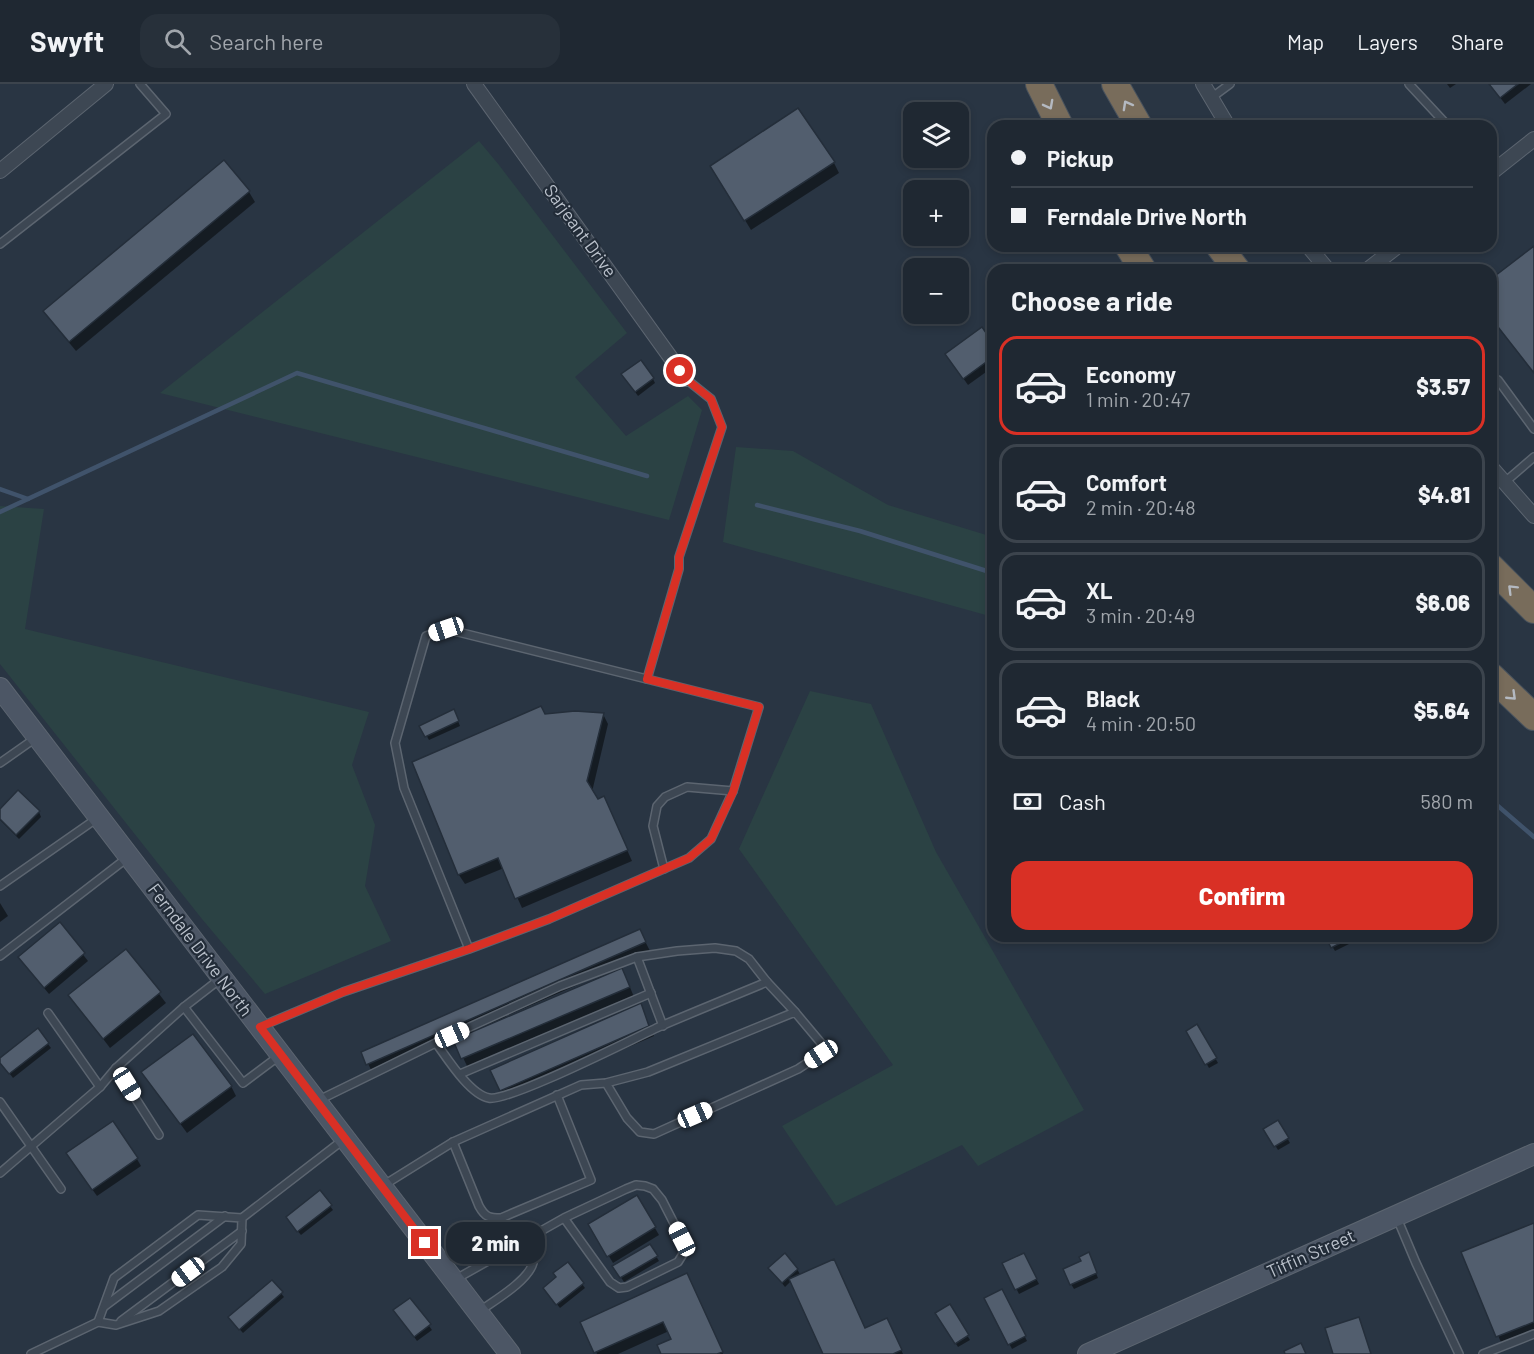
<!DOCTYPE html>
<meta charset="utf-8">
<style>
:root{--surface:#1f2832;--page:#27303a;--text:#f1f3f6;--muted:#a1a6ac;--line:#3c444d;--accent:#d93025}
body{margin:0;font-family:Barlow,sans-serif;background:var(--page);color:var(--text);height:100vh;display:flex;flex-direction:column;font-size:22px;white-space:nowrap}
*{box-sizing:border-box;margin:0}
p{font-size:20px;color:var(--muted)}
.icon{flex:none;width:33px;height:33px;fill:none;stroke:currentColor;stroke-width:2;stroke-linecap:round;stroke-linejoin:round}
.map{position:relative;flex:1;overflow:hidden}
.side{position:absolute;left:987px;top:180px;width:510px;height:678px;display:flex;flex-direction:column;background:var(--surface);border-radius:18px;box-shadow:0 3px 9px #0003,0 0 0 2px var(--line)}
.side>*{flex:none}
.hud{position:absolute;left:987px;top:36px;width:510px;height:132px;border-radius:18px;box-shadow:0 3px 9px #0003,0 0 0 2px var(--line);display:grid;align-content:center;height:132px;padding:0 24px;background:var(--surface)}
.buttons{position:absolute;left:903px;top:18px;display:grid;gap:12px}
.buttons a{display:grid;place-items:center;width:66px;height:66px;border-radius:12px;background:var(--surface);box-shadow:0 3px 9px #0003,0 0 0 2px var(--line);font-size:30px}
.end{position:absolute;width:27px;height:27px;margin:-14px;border:8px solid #d93025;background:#fff;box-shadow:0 0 0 3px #fff}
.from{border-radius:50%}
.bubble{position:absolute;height:42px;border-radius:18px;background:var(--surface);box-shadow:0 3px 9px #0003,0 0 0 2px var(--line);font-size:20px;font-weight:800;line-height:42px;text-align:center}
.car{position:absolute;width:18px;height:36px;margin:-18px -9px;border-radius:8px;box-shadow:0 0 4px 2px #0007;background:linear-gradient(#fff 24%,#345 0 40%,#fff 0 76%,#345 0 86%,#fff 0)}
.hud b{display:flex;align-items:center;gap:21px;height:57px;font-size:22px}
.hud b+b{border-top:2px solid var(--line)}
.hud i{width:15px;height:15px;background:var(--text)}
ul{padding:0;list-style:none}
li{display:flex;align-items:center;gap:18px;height:99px;margin:0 12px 9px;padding:0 12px;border:3px solid var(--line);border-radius:18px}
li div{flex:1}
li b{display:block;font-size:22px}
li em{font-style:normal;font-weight:800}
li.on{border-color:var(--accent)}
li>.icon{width:54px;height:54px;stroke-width:1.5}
h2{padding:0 24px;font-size:27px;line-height:72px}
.pay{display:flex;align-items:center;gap:15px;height:66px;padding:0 24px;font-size:22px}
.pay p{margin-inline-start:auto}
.primary-button{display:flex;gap:12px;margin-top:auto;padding:12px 24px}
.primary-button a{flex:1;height:69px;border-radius:18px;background:var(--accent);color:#fff;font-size:24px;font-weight:800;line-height:69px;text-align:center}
header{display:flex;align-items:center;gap:36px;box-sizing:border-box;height:84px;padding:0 30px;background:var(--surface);border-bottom:2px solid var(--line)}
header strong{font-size:28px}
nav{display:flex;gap:33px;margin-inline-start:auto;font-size:21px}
.search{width:420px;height:54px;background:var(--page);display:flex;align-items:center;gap:15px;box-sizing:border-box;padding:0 21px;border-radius:18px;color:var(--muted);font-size:22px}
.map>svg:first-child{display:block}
.green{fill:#2b4244}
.shadow{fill:#0007}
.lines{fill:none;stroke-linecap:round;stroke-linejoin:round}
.stream{stroke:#40536b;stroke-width:4.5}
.building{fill:#525e6e;stroke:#242e3a;stroke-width:1.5}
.lane-casing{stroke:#5c6570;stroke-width:10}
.street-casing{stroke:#5c6570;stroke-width:16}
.secondary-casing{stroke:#5c6570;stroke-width:22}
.highway-casing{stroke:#48525d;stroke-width:28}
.lane{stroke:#3d4753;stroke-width:7}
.street{stroke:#3d4753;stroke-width:14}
.secondary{stroke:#4c5665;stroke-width:20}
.highway{stroke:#786c5b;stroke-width:26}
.oneway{stroke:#b4b9c1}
.route{stroke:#d93025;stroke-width:8}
.labels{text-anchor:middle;stroke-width:4.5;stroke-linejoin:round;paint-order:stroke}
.street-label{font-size:18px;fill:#bbc2cc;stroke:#222c38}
</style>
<header>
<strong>Swyft</strong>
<div class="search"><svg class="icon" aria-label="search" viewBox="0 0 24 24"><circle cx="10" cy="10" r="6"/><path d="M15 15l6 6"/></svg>Search here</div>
<nav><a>Map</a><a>Layers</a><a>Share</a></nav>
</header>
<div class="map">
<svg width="1534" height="1270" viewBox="0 0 1534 1270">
<rect width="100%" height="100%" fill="#293543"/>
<g class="green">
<path d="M479,57l20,24 128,168 -52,44 51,59 62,-40 14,14 -33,110 -509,-127z"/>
<path d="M736,363l57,4 95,54 105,32v80l-270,-75z"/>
<path d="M0,422l44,3 -19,120 344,83 -17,53 23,60 -10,61 26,55 -126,53 -63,-75 -202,-255z"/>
<path d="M810,607l61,13 65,148 148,258 -106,56 -16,-21 -126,61 -54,-80 111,-61 -154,-216z"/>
</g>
<g class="shadow">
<path d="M1447,0h9l-6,4z"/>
<path d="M1490,0h41l-26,20z"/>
<path d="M224,78l25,30 6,10 -179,149 -25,-30 -6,-9z"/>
<path d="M834,79l5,10 -88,57 -39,-64z"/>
<path d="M993,262v21l-25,18 -17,-24z"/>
<path d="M626,295h27l2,4 -17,13z"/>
<path d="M603,630l5,10 -16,68 5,9 7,-3 28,63 -110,47 -18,-40 -39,16 -6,-9 86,-160z"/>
<path d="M456,632l4,10 -31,14 -8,-14z"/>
<path d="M0,727l39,1 2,5 -22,22 -19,-19z"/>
<path d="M0,819l8,13 -8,6z"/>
<path d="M59,840l29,37 -39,33 -25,-30z"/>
<path d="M1317,852h33l3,6 -18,9 -6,-10 -7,3z"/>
<path d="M645,857l6,12 -145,63 1,3 120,-39 7,17 -166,71 -14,-29 -81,35 -10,-21z"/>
<path d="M126,867l40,52 -56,45 -40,-53z"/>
<path d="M640,921l14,31 -147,64 -6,-10z"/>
<path d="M1197,942l21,37 -9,5 -21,-37z"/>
<path d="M48,960l3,4 -38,30 -13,-17z"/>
<path d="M143,989l88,13 5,10 -49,37z"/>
<path d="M1278,1038l12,21 -12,7 -13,-21z"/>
<path d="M137,1075l4,7 -44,30 -25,-35z"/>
<path d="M637,1113l22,38 -46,28 -23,-39z"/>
<path d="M330,1122l3,4 -32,25 -11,-13z"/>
<path d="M1534,1140v110l-31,13 -40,-94z"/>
<path d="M650,1162l9,15 -35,21 -10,-15z"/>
<path d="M1026,1175l13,25 -20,10 -15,-30z"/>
<path d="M1090,1175l8,19 -24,11 -3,-5z"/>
<path d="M567,1180l18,24 -25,20 -13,-16z"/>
<path d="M797,1185l4,7 64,54h27l11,24h-79l-33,-73 -6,6 -12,-15z"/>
<path d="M272,1198l12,15 -41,36 -10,-11z"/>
<path d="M692,1201l31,69h-60l10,-14 -4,-9 -51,23h-21l-15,-31z"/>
<path d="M1002,1207l25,50 -15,8 -26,-50z"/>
<path d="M410,1216l22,30 -15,11 -19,-26z"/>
<path d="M949,1222l21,34 -12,7 -21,-33z"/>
<path d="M1359,1235l12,35h-36z"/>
</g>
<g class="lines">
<g class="stream">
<path d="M0,405l28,10"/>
<path d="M757,421l103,26 133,42"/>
<path d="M0,428l297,-139 350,103"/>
<path d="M1491,716l43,37"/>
</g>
</g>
<g class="building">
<path d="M1489,0h29l-18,14z"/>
<path d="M798,24l37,54 -91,59 -34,-55z"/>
<path d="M224,76l26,31 -181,151 -26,-31z"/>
<path d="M1534,162v127l-43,-55v-39z"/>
<path d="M982,243l11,16v14l-30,22 -18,-25z"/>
<path d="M641,276l13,18 -19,14 -14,-18z"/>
<path d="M541,622l4,8 30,-3 29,2 -17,68 11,18 6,-3 24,54 -113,49 -17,-41 -40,17 -46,-113z"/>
<path d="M454,625l5,12 -34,16 -6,-11z"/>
<path d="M18,706l22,21 -24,24 -16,-16v-10z"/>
<path d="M60,838l25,31 -41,35 -26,-31z"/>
<path d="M640,845l6,13 -280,123 -5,-13z"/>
<path d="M1316,852h35l1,1 -21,11 -5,-11 -8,4z"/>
<path d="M126,865l35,43 -58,47 -35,-44z"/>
<path d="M622,884l8,19 -169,72 -8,-19z"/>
<path d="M641,919l8,23 -149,65 -10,-21z"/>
<path d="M1197,940l20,34 -12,7 -19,-34z"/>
<path d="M38,944l11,15 -40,31 -9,-11v-5z"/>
<path d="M193,950l39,52 -52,38 -39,-52z"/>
<path d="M1278,1036l11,18 -15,9 -11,-18z"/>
<path d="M113,1037l25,37 -46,32 -26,-37z"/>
<path d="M320,1106l12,15 -35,27 -11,-15z"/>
<path d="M637,1111l19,32 -49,30 -19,-33z"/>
<path d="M1534,1139v99l-38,15 -35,-85z"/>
<path d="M650,1160l8,12 -38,22 -8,-12z"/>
<path d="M1089,1168l8,21 -27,12 -7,-16 18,-8 -2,-4z"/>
<path d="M785,1169l13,16 -16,14 -14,-15z"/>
<path d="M1024,1169l13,26 -22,11 -13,-27z"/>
<path d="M834,1175l31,69 22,-10 15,32 -9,4h-70l-34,-75z"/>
<path d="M568,1178l16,21 -28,22 -13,-17 13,-11 -3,-4z"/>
<path d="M687,1189l36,79 -6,2h-56l-4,-9 14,-6 -8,-17 -69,31 -14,-31z"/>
<path d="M272,1196l11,12 -44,38 -11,-13z"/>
<path d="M1002,1205l24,47 -18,9 -24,-47z"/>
<path d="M410,1214l21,26 -17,13 -21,-27z"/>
<path d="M950,1220l19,31 -14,9 -20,-31z"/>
<path d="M1359,1233l12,37h-38l-8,-26z"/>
<path d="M1301,1259l5,11h-21l-1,-3z"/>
</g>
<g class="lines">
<defs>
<g id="lane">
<path d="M1409,0l39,42"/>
<path d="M1211,14l19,-14"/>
<path d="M0,160l166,-130 -26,-30"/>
<path d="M1498,296l36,49"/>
<path d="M1505,398l29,-25"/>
<path d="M647,595l32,-110v-12l43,-130 -11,-28 -25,-20"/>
<path d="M0,679l37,-26"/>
<path d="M664,785l-11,-43 4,-20 8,-9 22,-10 46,4"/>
<path d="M0,802l96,-67"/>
<path d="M0,872l127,-98"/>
<path d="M637,873l26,69"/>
<path d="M184,923l59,76 36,-27"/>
<path d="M48,929l52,74"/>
<path d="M262,942l81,-34 126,-43 80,-30 140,-61 22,-19 22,-48 26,-84 -313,-78 -20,7 -31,107 9,45 65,161"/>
<path d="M436,959c11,15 34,52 53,55 20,4 145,-60 172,-72 35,-15 70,-29 106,-44"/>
<path d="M116,984l43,67"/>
<path d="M460,990l191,-81"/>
<path d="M319,1016l133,-65 108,-49 77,-29 40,-6 38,-3 21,3 13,8 18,23 28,30"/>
<path d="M0,1018l61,87"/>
<path d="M453,1058l26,64c6,11 10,12 22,12l90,-38 -34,-85"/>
<path d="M0,1089l100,-86 16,-19 68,-61 36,-28"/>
<path d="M384,1101l69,-43 128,-57 25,-2 42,-11 147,-60 26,31v11l-23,15 -144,65 -14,-2 -13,-14 -21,-35"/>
<path d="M242,1134l-1,26 -19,23 -63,44 -43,14 -18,-3 16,-44 84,-63 44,3 101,-78"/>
<path d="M1397,1134l19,45 43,91"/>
<path d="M456,1195l108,-61 62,-29 10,-4 9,1 8,3 9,11 20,39 1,15 -5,8 -51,25 -8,1 -9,-6 -46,-64"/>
<path d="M105,1222l120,-90"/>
<path d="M480,1227c15,-11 48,-30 53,-48 3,-9 0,-19 -1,-29"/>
<path d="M121,1237l121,-90"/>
<path d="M31,1270l67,-32"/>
<path d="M1483,1270l51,-20"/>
</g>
<g id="street">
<path d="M474,0l212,295"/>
<path d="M1203,0l25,42"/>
<path d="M0,87l106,-87"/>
<path d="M1491,89l43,-34"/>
<path d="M1308,162l20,24"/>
<path d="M1367,186l31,-24"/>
<path d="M1491,383l43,49"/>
</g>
<g id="secondary">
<path d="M0,604l510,666"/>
<path d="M1088,1270l446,-200"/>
</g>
<g id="highway">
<path d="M1039,0l21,42"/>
<path d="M1115,0l24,42"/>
<path d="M1128,162l15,24"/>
<path d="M1219,162l18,24"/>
<path d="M1491,483l43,43"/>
<path d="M1491,592l43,41"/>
</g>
</defs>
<use href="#lane" class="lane-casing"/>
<use href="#street" class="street-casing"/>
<use href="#secondary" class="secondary-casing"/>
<use href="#highway" class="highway-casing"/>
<use href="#lane" class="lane"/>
<use href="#street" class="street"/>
<use href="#secondary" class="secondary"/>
<use href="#highway" class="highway"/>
</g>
<defs><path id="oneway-chevron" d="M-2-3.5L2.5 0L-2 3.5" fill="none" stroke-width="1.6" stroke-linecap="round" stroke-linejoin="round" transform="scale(1.5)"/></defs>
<g class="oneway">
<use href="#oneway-chevron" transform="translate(1049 21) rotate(62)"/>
<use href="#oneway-chevron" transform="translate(1127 21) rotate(-119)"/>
<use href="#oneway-chevron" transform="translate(1512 505) rotate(-135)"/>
<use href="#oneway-chevron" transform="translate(1512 612) rotate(44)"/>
</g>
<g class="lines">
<path class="route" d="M425,1159l-165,-216 83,-35 126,-43 80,-30 140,-61 22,-19 22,-47 26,-85 -112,-28 32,-110v-12l43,-130 -11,-28 -25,-20 -6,-8"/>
</g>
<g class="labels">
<g class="street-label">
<text transform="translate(580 147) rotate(54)" y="6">Sarjeant Drive</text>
<text transform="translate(200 866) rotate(53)" y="6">Ferndale Drive North</text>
<text transform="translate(1311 1170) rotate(-24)" y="6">Tiffin Street</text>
</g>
</g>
</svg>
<div class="buttons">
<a><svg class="icon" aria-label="layers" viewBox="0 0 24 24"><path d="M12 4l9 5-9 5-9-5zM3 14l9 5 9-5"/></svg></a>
<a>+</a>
<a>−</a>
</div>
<i class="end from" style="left:680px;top:287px"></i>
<i class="end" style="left:425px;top:1159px"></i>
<div class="bubble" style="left:446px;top:1138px;width:99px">2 min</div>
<i class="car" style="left:446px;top:545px;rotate:251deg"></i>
<i class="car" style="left:452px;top:951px;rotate:66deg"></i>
<i class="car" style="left:821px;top:970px;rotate:237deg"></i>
<i class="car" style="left:127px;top:1000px;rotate:148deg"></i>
<i class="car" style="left:695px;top:1031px;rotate:66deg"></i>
<i class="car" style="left:682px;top:1155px;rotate:333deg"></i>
<i class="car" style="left:188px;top:1188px;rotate:233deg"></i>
<div class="hud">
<b><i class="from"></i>Pickup</b>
<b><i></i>Ferndale Drive North</b>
</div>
<section class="side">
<h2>Choose a ride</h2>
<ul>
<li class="on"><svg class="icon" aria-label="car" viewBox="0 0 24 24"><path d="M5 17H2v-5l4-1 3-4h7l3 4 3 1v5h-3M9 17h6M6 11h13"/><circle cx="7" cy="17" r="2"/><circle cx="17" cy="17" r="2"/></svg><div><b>Economy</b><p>1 min · 20:47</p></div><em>$3.57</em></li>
<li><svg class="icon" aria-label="car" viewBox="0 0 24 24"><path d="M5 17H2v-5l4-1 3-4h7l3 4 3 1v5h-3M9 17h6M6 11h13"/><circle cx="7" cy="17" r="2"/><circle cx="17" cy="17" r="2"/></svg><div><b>Comfort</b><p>2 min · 20:48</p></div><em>$4.81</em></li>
<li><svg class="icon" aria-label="car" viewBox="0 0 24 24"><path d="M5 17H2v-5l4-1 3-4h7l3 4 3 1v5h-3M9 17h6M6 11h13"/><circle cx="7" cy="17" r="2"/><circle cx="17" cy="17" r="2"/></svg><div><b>XL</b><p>3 min · 20:49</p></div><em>$6.06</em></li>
<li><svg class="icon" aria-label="car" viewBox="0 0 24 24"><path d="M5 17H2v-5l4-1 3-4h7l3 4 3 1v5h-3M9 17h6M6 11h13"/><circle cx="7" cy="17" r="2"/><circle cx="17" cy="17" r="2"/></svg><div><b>Black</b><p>4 min · 20:50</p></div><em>$5.64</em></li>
</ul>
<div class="pay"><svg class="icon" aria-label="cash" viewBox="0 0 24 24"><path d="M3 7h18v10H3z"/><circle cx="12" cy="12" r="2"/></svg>Cash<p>580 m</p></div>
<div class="primary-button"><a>Confirm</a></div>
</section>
</div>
